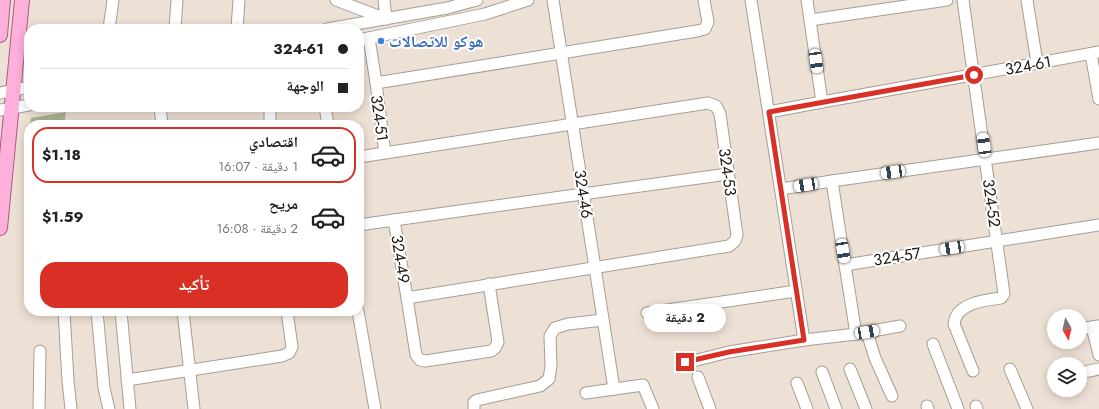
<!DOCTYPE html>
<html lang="ar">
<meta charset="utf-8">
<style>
:root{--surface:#fff;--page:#f2f2f2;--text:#222;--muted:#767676;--line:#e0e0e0;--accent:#d93025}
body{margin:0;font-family:Jost,"Noto Naskh Arabic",sans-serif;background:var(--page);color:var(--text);direction:rtl;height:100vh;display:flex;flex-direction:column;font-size:15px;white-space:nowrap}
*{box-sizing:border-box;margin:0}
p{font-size:13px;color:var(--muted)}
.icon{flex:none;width:22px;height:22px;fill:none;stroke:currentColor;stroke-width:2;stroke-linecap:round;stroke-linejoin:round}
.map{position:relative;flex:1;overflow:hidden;direction:ltr}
.details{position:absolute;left:24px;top:120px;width:340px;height:196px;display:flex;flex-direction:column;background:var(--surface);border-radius:16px;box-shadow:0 2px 10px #0003;direction:rtl}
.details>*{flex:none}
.guide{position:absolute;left:24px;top:24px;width:340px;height:88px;border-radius:16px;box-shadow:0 2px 10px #0003;direction:rtl;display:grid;align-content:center;height:88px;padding:0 16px;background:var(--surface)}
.needle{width:26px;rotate:172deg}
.fabs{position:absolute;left:1047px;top:309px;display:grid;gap:8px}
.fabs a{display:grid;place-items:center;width:40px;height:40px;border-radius:50%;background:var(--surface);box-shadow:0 2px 10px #0003;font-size:20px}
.end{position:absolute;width:18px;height:18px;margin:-9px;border:5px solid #d93025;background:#fff;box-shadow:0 0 0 2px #fff}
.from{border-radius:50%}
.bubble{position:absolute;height:28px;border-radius:14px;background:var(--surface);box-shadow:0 2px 10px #0003;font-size:13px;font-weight:700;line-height:28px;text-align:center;direction:rtl}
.car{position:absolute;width:12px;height:24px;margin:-12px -6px;border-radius:5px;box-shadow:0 0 3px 1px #0007;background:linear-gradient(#fff 24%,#345 0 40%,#fff 0 76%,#345 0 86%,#fff 0)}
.guide b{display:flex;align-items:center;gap:14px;height:38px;font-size:15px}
.guide b+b{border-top:1px solid var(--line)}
.guide i{width:10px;height:10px;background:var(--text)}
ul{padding:7px 0 0;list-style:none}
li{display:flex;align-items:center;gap:12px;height:56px;margin:0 8px 6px;padding:0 8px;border:2px solid transparent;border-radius:16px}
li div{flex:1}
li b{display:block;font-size:15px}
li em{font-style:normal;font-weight:700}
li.active{border-color:var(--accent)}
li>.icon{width:36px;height:36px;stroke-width:1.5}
.cta{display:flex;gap:8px;margin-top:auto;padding:8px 16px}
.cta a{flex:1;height:46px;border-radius:16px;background:var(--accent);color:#fff;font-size:16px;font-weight:700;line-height:46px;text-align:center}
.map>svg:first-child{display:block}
.green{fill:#adb795}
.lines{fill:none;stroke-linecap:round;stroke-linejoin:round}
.minor-casing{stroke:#a99d92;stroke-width:13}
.major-casing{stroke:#ae5985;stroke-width:16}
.minor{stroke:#fff;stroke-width:11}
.major{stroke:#fdb0da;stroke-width:14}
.route{stroke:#d93025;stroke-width:5}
.shop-dot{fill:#3f7fe0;stroke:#fff;stroke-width:1.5}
.labels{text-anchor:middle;stroke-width:4;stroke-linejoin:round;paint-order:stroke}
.shop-label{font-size:16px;font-weight:bold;fill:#366cbe;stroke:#fff;text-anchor:start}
.street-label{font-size:16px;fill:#1e1915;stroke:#fff}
</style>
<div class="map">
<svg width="1099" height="409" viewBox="0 0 1099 409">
<rect width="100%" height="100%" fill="#ede0d4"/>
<path class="green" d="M66,112l-2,13h-34l1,-7z"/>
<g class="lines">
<defs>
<g id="minor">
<path d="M336,0l50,19 -2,-19"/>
<path d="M553,0l61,389"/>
<path d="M704,0l4,22 -3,7 -8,2 -321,52 9,70 323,-50 8,3 4,8 17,121 -2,6 -6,5 -322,52 -13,-78 334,-46"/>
<path d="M751,0l53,340"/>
<path d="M807,0l15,102 277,-50"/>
<path d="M963,0l41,294 -3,4c-16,2 -45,5 -47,26l19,47"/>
<path d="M1027,0l10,63"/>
<path d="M810,20l137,-20"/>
<path d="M109,29l4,-29"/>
<path d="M175,29l2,-29"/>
<path d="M237,29l2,-29"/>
<path d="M327,29l120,-21 30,-8"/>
<path d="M369,38l7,45"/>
<path d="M359,40l126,-26 43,-14"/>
<path d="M1091,54l8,45"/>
<path d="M0,93l29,-6"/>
<path d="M160,107l2,18"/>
<path d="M325,107l3,18"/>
<path d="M0,110l29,-5"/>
<path d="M270,111v14"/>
<path d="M769,112l53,-10"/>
<path d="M1099,143l-267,38 13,84 254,-40"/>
<path d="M359,157l26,-4"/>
<path d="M781,189l51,-8"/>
<path d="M359,225l35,-5"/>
<path d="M845,265l11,69"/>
<path d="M407,298l9,57 4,5 5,1 66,-10 4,-3 3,-6 -9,-58"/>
<path d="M64,311l4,70 3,28"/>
<path d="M97,311l7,77 5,21"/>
<path d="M121,311l9,98"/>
<path d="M183,311l11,98"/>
<path d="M358,311l17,98"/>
<path d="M647,313l149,-22"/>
<path d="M1092,327l7,28"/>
<path d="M1080,329l18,-3"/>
<path d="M867,332l8,26 17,38"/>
<path d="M933,344l25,65"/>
<path d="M685,363l44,-11 75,-12 52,-6 44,-8"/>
<path d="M850,369l16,40"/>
<path d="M1010,369l17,40"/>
<path d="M822,372l14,37"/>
<path d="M1080,373l19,-4"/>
<path d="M698,377l12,32"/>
<path d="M127,380l155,-24 7,-3 3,-6 -5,-36"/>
<path d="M797,383l10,26"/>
<path d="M586,393l57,-8 10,24"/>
<path d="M927,406l1,3"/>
<path d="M976,406l1,3"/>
<path d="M39,409l1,-58"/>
<path d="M474,409v-7l3,-2 63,-14 9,-7 2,-13 -1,-30 5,-8 13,-4 35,-4"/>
</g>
<g id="major">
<path d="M0,35l3,-35"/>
<path d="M0,228l22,-228"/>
</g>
</defs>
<use href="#minor" class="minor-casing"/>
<use href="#major" class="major-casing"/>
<use href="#minor" class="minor"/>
<use href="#major" class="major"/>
</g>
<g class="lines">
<path class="route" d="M685,362l44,-10 75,-12 -35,-228 205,-37"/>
</g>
<circle class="shop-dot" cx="381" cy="41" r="4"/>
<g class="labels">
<g class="shop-label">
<text x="389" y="47">هوكو للاتصالات</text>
</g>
<g class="street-label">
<text transform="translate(1028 65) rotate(-10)" y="6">324-61</text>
<text transform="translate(380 118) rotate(82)" y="6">324-51</text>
<text transform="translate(728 172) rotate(82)" y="6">324-53</text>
<text transform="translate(584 194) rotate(81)" y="6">324-46</text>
<text transform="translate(992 203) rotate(82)" y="6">324-52</text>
<text transform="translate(897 256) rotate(-9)" y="6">324-57</text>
<text transform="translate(401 259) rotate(81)" y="6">324-49</text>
</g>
</g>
</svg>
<div class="fabs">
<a><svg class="needle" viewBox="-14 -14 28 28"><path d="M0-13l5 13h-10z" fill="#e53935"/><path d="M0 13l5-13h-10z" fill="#767676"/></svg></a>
<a><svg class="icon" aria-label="layers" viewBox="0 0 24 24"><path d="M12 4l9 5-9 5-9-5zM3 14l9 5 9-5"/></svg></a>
</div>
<i class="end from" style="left:974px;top:75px"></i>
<i class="end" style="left:685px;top:362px"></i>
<div class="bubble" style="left:644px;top:304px;width:82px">2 دقيقة</div>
<i class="car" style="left:816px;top:61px;rotate:172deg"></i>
<i class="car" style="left:984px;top:145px;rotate:352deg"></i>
<i class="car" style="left:893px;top:172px;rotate:262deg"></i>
<i class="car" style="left:806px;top:185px;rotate:261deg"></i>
<i class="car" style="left:952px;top:248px;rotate:261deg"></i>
<i class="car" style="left:843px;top:251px;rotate:171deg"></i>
<i class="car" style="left:867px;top:332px;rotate:80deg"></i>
<div class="guide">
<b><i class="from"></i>324-61</b>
<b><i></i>الوجهة</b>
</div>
<section class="details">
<ul>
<li class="active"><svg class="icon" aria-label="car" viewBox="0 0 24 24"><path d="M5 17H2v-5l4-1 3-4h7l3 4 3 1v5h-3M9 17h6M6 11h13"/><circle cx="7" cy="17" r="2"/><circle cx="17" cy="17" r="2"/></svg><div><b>اقتصادي</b><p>1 دقيقة · 16:07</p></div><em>$1.18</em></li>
<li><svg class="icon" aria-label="car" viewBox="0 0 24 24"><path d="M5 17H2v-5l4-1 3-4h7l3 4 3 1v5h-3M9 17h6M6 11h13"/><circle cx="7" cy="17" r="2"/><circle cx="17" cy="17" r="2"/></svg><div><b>مريح</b><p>2 دقيقة · 16:08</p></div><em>$1.59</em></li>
</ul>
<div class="cta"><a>تأكيد</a></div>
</section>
</div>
